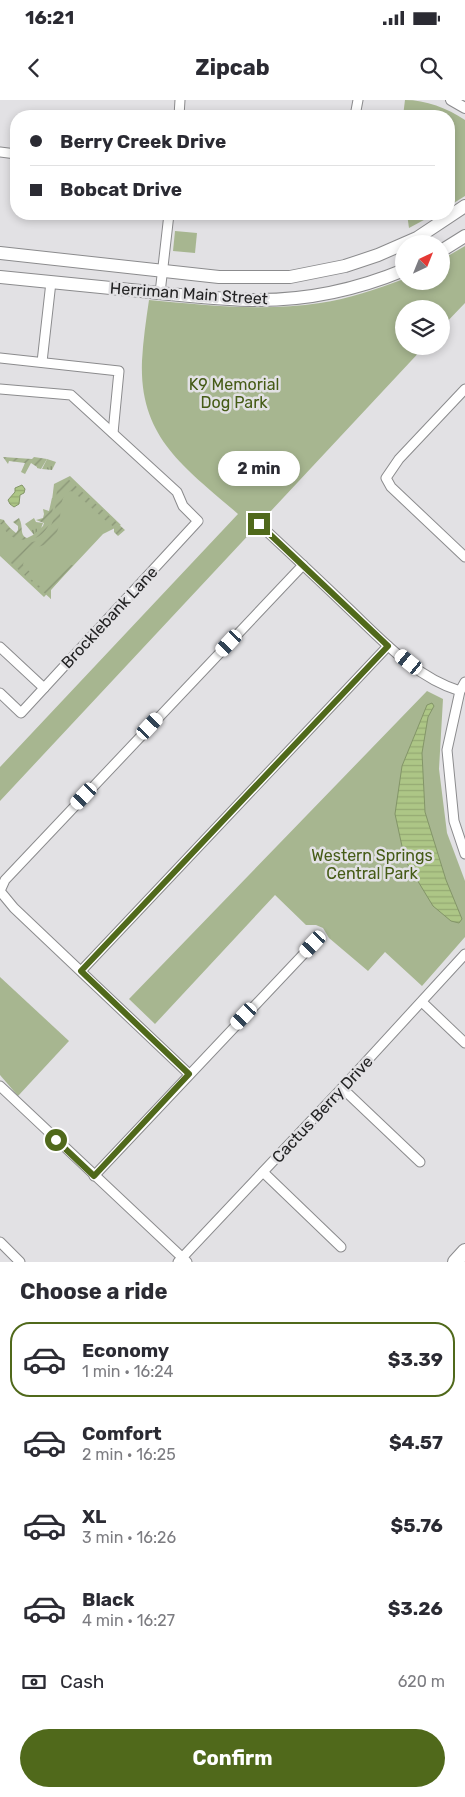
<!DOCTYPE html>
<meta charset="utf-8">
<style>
:root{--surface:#fff;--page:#f7f7f7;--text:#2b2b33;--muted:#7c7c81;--line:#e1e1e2;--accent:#50691b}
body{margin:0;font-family:Rubik,sans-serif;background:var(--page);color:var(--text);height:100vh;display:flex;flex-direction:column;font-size:19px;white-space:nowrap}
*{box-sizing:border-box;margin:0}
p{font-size:16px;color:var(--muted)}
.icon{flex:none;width:28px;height:28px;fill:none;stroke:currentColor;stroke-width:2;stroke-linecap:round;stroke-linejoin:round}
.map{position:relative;height:1162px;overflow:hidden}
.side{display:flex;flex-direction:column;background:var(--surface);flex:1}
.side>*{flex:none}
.banner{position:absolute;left:10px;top:10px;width:445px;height:110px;border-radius:20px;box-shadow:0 2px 8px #0003;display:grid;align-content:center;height:110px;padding:0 20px;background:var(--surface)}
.needle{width:32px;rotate:43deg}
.tools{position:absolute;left:395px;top:135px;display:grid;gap:10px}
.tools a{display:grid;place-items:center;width:55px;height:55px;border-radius:50%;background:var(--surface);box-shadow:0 2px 8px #0003;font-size:25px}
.end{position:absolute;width:22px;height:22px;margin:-11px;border:6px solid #50691b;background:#fff;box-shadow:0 0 0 2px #fff}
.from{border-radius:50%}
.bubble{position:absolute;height:35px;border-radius:18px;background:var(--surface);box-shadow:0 2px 8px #0003;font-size:16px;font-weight:700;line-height:35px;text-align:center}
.car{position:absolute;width:15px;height:30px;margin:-15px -8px;border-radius:6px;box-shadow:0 0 4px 1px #0007;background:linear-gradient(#fff 24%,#345 0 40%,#fff 0 76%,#345 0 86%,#fff 0)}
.banner b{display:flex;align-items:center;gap:18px;height:48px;font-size:19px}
.banner b+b{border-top:1px solid var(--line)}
.banner i{width:12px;height:12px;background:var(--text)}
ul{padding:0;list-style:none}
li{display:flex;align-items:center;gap:15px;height:75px;margin:0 10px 8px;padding:0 10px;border:2px solid transparent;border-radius:20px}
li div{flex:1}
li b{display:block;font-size:19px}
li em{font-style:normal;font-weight:700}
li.selected{border-color:var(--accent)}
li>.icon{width:45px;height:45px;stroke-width:1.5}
h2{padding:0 20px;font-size:22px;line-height:60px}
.pay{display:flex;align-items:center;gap:12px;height:55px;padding:0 20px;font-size:19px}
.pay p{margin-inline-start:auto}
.cta{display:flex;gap:10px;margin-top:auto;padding:10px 20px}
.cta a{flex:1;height:58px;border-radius:30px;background:var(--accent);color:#fff;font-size:20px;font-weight:700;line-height:58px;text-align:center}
.status{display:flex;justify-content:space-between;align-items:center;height:35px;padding:0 25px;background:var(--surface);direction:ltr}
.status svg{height:14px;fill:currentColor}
header{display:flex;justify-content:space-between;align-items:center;height:65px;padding:0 20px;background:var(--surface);font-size:22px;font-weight:700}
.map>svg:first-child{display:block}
.grass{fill:url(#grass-tufts)}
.park{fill:#a7b690}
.garden{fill:url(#garden-furrows)}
.water{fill:url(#water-rules);stroke:#839568}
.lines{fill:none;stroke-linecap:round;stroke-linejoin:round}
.minor-casing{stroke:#8b8b8d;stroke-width:11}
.tertiary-casing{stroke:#8b8b8d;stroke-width:12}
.secondary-casing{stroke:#8b8b8d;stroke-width:14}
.trunk-casing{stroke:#8b8b8d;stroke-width:16}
.minor{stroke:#fff;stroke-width:9}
.tertiary{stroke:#fff;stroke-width:10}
.secondary{stroke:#fff;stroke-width:12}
.trunk{stroke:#fff;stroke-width:14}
.route{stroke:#50691b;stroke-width:6}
.labels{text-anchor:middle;stroke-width:5;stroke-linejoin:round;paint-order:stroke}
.street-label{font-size:16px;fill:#222223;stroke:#e2e1e4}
.park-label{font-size:16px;fill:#455b16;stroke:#e2e1e4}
</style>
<div class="status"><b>16:21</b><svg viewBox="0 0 49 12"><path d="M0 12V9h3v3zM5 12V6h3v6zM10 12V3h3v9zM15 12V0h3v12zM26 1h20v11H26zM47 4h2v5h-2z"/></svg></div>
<header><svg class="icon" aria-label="back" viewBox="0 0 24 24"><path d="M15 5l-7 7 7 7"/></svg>Zipcab<svg class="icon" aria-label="search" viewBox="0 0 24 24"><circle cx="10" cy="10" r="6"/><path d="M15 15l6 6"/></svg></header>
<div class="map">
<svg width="465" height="1162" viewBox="0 0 465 1162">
<defs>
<pattern id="grass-tufts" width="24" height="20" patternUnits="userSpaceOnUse" patternTransform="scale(1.25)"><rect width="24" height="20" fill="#a7b690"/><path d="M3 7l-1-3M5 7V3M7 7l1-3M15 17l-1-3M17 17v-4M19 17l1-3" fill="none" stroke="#889475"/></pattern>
<pattern id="garden-furrows" width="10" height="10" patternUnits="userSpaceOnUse" patternTransform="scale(1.25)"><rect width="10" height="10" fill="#a7b690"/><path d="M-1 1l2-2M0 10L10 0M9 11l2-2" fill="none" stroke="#889475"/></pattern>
<pattern id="water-rules" width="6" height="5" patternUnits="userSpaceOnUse" patternTransform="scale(1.25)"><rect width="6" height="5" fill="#adc686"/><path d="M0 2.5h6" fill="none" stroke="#95aa73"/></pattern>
</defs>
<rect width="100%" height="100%" fill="#e2e1e4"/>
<g class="grass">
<path d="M47,359l9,3 -4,8 -10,-1z"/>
<path d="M34,418l2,4 7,1 -3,8 -6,4 -9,-11z"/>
</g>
<g class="park">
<path d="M405,0c21,0 42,8 60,20v76l-16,10v-90h-46z"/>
<path d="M407,114h28l-26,14z"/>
<path d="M175,131l22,2 -2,20 -22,-2z"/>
<path d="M465,146v57l-24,25v-19h-37v37h21l-425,455v-34l238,-253c-52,-46 -99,-75 -96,-153 1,-20 4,-41 7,-61 56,5 114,12 171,3 29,-4 56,-14 84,-24v2h37v-21z"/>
<path d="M70,376l51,49 -18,9 -59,63 -44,-41v-35h4l14,16c3,0 8,2 11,1 21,-4 23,-38 25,-54z"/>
<path d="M427,591l16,8 -4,70 8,64 18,48v56l-43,49 -37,-34 -17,19 -39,-33 -6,-10 -7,-3h-10l-31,-30 -120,129 -26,-25z"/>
<path d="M0,877l69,64 -51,55 -18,-21z"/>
</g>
<g class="garden">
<path d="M3,357l29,2 2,-2 13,2 -6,10 -4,-1v-1l-6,-4 -6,11 -4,-2 4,-9 -16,-2 -1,3z"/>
<path d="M68,379l57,51 -7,6 -4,-4v-5c-15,-10 -27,-26 -43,-36 -20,7 0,42 -27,54 -5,2 -11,2 -16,4l-3,6 -2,10 7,7 -4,3 16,13 4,-1 21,-22h6l-22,25v9l-40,-36v-3c8,-3 8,-9 13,-14 4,-4 10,-4 15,-6 17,-10 16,-33 18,-50l2,-5z"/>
<path d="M52,398l1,1c0,12 -1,25 -10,34 -11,11 -36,9 -40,-8l-3,-1v-5l4,1 2,5 10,8 2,-3v-4l-5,-4 6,-4c5,9 0,17 8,20l6,-3 10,-9 1,-3 -8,-3 7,-2 1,-4 -1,-5 6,2z"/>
</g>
<g class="water">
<path d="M22,385l3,4 -1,4 -4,2 -1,9 -5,3 -4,-3 -2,-4 7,-8v-4z"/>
<path d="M432,603l2,3 -6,11 -6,36 3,59 21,68 16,39 -3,4 -8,-2 -18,-15 -28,-46 -10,-46 7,-48 25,-61z"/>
</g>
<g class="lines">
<defs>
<g id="minor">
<path d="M179,16l1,-16"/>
<path d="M355,16l3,-16"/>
<path d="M0,52l16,2"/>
<path d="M160,193l9,-79"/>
<path d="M0,258l119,13 -6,62"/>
<path d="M42,262l9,-80"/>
<path d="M0,289l71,6 106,97 6,14 15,15 -177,192 -21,-20"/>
<path d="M465,289l-66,70 -13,19 5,9 74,70"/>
<path d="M259,424c29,27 58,54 86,81 34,32 69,72 115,86"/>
<path d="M0,547l44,41"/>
<path d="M465,582l-5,9 -13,59 7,71 11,33"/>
<path d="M81,871l307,-325"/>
<path d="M422,902l43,41"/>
<path d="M189,974l-175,-166 -14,-17 5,-11 298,-315"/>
<path d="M0,986l187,176"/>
<path d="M342,988l78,74"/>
<path d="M263,1072l78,75"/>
<path d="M94,1076l219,-232"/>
<path d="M0,1142l20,20"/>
<path d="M178,1162l164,-174 123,-134"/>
</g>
<path id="tertiary" d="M451,0l14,8"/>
<g id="secondary">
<path d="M441,151l24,-15"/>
<path d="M0,153l219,24h71l55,-11 33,-11 39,-17 48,-32"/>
<path d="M0,177c47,5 94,9 141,14 36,4 73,8 110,9 52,1 105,-10 153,-30"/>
</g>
<path id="trunk" d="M455,1162l10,-11"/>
</defs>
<use href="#minor" class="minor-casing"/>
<use href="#tertiary" class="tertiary-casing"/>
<use href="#secondary" class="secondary-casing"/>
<use href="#trunk" class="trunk-casing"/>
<use href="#minor" class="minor"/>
<use href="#tertiary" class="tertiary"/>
<use href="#secondary" class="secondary"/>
<use href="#trunk" class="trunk"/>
</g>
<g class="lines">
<path class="route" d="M56,1040l38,36 95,-102 -108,-103 307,-325 -129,-122"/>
</g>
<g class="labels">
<g class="street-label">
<text transform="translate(189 193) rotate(4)" y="6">Herriman Main Street</text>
<text transform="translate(109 517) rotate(-47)" y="6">Brocklebank Lane</text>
<text transform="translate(322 1009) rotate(-47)" y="6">Cactus Berry Drive</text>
</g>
<g class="park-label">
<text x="234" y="290">K9 Memorial<tspan x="234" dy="18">Dog Park</tspan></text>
<text x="372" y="761">Western Springs<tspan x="372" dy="18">Central Park</tspan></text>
</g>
</g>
</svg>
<div class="tools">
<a><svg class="needle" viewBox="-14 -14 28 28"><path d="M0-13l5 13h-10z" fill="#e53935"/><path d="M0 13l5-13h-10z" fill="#7c7c81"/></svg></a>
<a><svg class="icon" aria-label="layers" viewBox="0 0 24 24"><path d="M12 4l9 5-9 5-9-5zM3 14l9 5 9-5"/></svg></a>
</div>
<i class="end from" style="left:56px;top:1040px"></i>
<i class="end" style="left:259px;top:424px"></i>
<div class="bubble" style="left:218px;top:351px;width:82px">2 min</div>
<i class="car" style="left:229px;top:543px;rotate:223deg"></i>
<i class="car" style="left:409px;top:562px;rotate:309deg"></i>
<i class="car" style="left:150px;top:626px;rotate:43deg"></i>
<i class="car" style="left:84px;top:696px;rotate:223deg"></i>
<i class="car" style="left:313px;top:844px;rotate:223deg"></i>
<i class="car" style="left:244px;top:916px;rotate:223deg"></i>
<div class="banner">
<b><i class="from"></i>Berry Creek Drive</b>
<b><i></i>Bobcat Drive</b>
</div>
</div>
<section class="side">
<h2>Choose a ride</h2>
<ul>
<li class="selected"><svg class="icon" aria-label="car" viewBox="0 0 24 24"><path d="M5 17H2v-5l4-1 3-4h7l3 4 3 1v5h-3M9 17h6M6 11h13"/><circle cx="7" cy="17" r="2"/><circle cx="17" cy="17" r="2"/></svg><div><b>Economy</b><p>1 min · 16:24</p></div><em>$3.39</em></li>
<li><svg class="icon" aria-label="car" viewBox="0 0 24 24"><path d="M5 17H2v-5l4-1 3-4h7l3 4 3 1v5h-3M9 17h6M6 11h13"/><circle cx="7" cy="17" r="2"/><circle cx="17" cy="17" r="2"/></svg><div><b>Comfort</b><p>2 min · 16:25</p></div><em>$4.57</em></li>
<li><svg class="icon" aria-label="car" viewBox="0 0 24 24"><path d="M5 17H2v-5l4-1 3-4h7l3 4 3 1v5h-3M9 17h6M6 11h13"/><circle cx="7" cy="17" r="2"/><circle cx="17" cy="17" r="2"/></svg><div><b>XL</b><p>3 min · 16:26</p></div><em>$5.76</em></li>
<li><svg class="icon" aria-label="car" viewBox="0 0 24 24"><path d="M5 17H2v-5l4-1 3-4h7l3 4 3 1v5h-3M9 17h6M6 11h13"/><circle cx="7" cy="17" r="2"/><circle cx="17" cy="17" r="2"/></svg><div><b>Black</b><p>4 min · 16:27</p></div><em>$3.26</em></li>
</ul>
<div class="pay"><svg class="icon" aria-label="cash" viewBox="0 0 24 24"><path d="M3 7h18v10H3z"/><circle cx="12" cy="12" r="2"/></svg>Cash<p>620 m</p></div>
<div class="cta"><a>Confirm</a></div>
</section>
